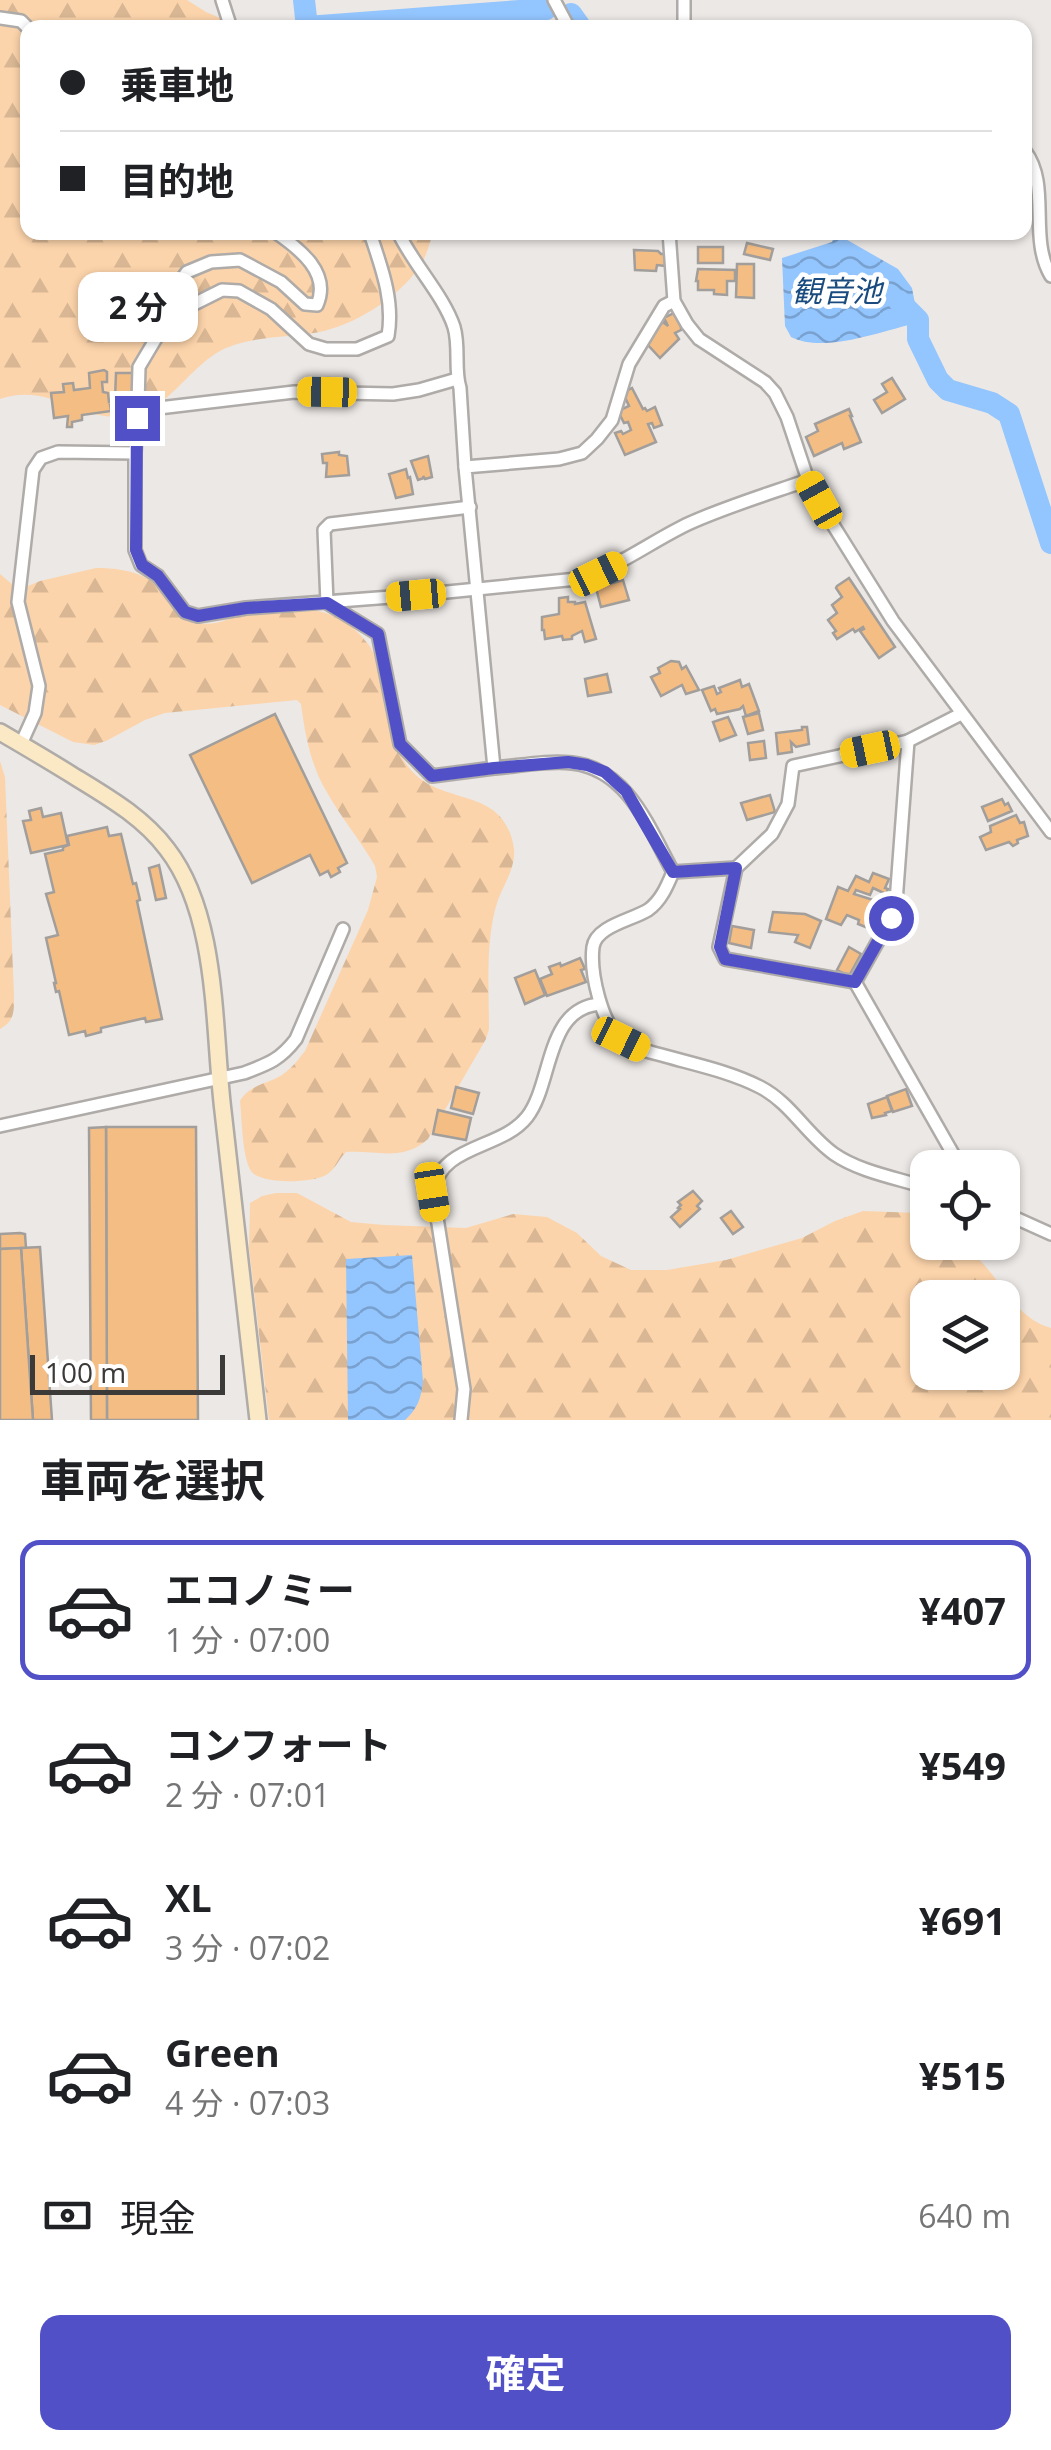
<!DOCTYPE html>
<html lang="ja">
<meta charset="utf-8">
<style>
:root{--surface:#fff;--page:#f6f6f6;--text:#202124;--muted:#757577;--line:#e0e0e0;--accent:#5150c7}
body{margin:0;font-family:"Open Sans","Noto Sans JP",sans-serif;background:var(--page);color:var(--text);height:100vh;display:flex;flex-direction:column;font-size:38px;white-space:nowrap}
*{box-sizing:border-box;margin:0}
p{font-size:32px;color:var(--muted)}
.icon{flex:none;width:55px;height:55px;fill:none;stroke:currentColor;stroke-width:2;stroke-linecap:round;stroke-linejoin:round}
.map{position:relative;height:1420px;overflow:hidden}
.sheet{display:flex;flex-direction:column;background:var(--surface);flex:1}
.sheet>*{flex:none}
.hud{position:absolute;left:20px;top:20px;width:1012px;height:220px;border-radius:20px;box-shadow:0 2px 8px #0004;display:grid;align-content:center;height:220px;padding:0 40px;background:var(--surface)}
.buttons{position:absolute;left:910px;top:1150px;display:grid;gap:20px}
.buttons a{display:grid;place-items:center;width:110px;height:110px;border-radius:20px;background:var(--surface);box-shadow:0 2px 8px #0004;font-size:50px}
.scale{position:absolute;left:30px;bottom:25px;width:195px;box-sizing:border-box;padding-left:10px;border:5px solid #3b3a39;border-top:0;font-size:28px;line-height:35px;white-space:nowrap;color:#3b3a39;-webkit-text-stroke:8px #fff;paint-order:stroke}
.end{position:absolute;width:45px;height:45px;margin:-22px;border:12px solid #5150c7;background:#fff;box-shadow:0 0 0 5px #fff}
.from{border-radius:50%}
.bubble{position:absolute;height:70px;border-radius:20px;background:var(--surface);box-shadow:0 2px 8px #0004;font-size:32px;font-weight:700;line-height:70px;text-align:center}
.car{position:absolute;width:30px;height:60px;margin:-30px -15px;border-radius:12px;box-shadow:0 0 8px 2px #0007;background:linear-gradient(#f5c518 24%,#345 0 40%,#f5c518 0 76%,#345 0 86%,#f5c518 0)}
.hud b{display:flex;align-items:center;gap:35px;height:95px;font-size:38px}
.hud b+b{border-top:2px solid var(--line)}
.hud i{width:25px;height:25px;background:var(--text)}
ul{padding:0;list-style:none}
li{display:flex;align-items:center;gap:30px;height:140px;margin:0 20px 15px;padding:0 20px;border:5px solid transparent;border-radius:20px}
li div{flex:1}
li b{display:block;font-size:38px}
li em{font-style:normal;font-weight:700}
li.active{border-color:var(--accent)}
li>.icon{width:90px;height:90px;stroke-width:1.5}
h2{padding:0 40px;font-size:45px;line-height:120px}
.pay{display:flex;align-items:center;gap:25px;height:110px;padding:0 40px;font-size:38px}
.pay p{margin-inline-start:auto}
.primary-button{display:flex;gap:20px;margin-top:auto;padding:20px 40px}
.primary-button a{flex:1;height:115px;border-radius:20px;background:var(--accent);color:#fff;font-size:40px;font-weight:700;line-height:115px;text-align:center}
.map>svg:first-child{display:block}
.forest{fill:url(#forest-firs);fill-rule:evenodd}
.water{fill:url(#water-waves)}
.lines{fill:none;stroke-linecap:round;stroke-linejoin:round}
.river{stroke:#93c5fe;stroke-width:22}
.building{fill:#f4bd83;stroke:#a19e9b;stroke-width:2.5}
.street-casing{stroke:#aeaba8;stroke-width:16}
.secondary-casing{stroke:#aeaba8;stroke-width:20}
.street{stroke:#fff;stroke-width:11}
.secondary{stroke:#fbe9c6;stroke-width:15}
.route{stroke:#5150c7;stroke-width:12}
.labels{text-anchor:middle;stroke-width:9;stroke-linejoin:round;paint-order:stroke}
.water-label{font-size:30px;font-style:italic;fill:#1a4b7f;stroke:#fff}
</style>
<div class="map">
<svg width="1051" height="1420" viewBox="0 0 1051 1420">
<defs>
<pattern id="forest-firs" width="22" height="20" patternUnits="userSpaceOnUse" patternTransform="scale(2.5)"><rect width="22" height="20" fill="#fcd4ab"/><path d="M5 1l3.5 6h-7zM16 11l3.5 6h-7z" fill="#d9b794"/></pattern>
<pattern id="water-waves" width="16" height="10" patternUnits="userSpaceOnUse" patternTransform="scale(2.5)"><rect width="16" height="10" fill="#93c5fe"/><path d="M0 5q4-4 8 0t8 0" fill="none" stroke="#79a1cf"/></pattern>
</defs>
<rect width="100%" height="100%" fill="#ece8e5"/>
<g class="forest">
<path d="M0,0h187l19,12 35,15 -213,1v204l405,1c-3,9 -6,20 -10,28 -19,33 -63,61 -99,70 -32,7 -67,4 -98,17 -40,18 -58,69 -107,69 -43,1 -71,-34 -119,-18z"/>
<path d="M96,568c17,0 37,2 52,11 19,11 29,39 51,44 25,5 43,-14 66,-16 10,-1 21,4 30,5 8,0 16,-2 23,-1 21,4 38,17 50,33 7,8 7,18 10,28 7,36 11,80 40,105 33,27 83,13 95,66 5,22 -8,38 -15,57 -13,38 -9,89 -9,129l-3,10 -58,100c-25,23 -51,11 -82,13 -7,7 -11,18 -20,23 -13,8 -66,10 -75,-4 -9,-15 -9,-52 -11,-70 9,-16 27,-17 42,-26 10,-7 16,-15 23,-24l63,-141 9,-33 -2,-11c-14,-25 -33,-47 -47,-72 -17,-27 -23,-59 -27,-90l-4,-4 -132,13 -20,7 -39,21 -12,4 -21,-3 -73,-37v-131l13,11 10,3 17,-7z"/>
<path d="M0,761l5,16 9,218c0,16 1,26 -14,34z"/>
<path d="M276,1193h21l54,29 33,3 82,3 47,-14 34,3 30,16 24,23 30,14h36l59,-10 76,-22 33,-17 28,-10 56,2 8,5 1,24 36,1c9,10 19,20 27,30 17,21 32,48 60,55v92h-782l-20,-172 1,-45 12,-7zM928,1298h74v74h-74z"/>
</g>
<g class="water">
<path d="M835,233l63,36 14,19 6,32 -1,3c-36,8 -93,31 -126,14l-6,-11 -3,-68 50,-16z"/>
<path d="M412,1255l11,126c-2,17 -5,27 -18,39h-57l-2,-161z"/>
</g>
<g class="lines">
<g class="river">
<path d="M304,0l3,27 239,-18"/>
<path d="M571,14l10,14"/>
<path d="M899,301l19,19v19l20,41 10,10 44,13 17,11 42,129"/>
</g>
</g>
<g class="building">
<path d="M747,243l26,6 -3,11 -26,-6z"/>
<rect x="698" y="247" width="25" height="16"/>
<path d="M634,250l24,1 3,3h6l-1,12 -9,-1 -1,6 -21,-1z"/>
<path d="M737,264h17v34l-18,-1z"/>
<path d="M698,269l37,1v11h-8v14l-13,-1v-4h-16v-9h-2z"/>
<path d="M674,313l7,14v3l-6,3 4,6 -19,19 -13,-14 4,-4 -3,-4 15,-14 5,4 -4,-8z"/>
<path d="M104,370l3,2v10h-5l1,10 5,1 1,9 9,-1v3l-8,1 1,6 -29,4v5l-10,2v5h-5l1,-11 -14,2 -3,-25 13,-1 -1,-8 10,-1 1,7 16,-2 -1,-15z"/>
<path d="M116,373h17l-1,27 -17,-1z"/>
<path d="M892,378l13,21 -23,14 -8,-13 13,-8 -5,-8z"/>
<path d="M632,388l11,21 2,-1 2,3 8,-4 7,18 -8,3 -2,-5 -4,1 8,18 -31,13 -10,-22 6,-2 2,3 8,-4 -3,-8 -4,1 -6,-12 11,-5 -6,-13z"/>
<path d="M119,404h13l-1,40h-14v-10h-3l1,-29z"/>
<path d="M849,409l3,7h-2l11,26 -17,7 -2,-6 -28,13 -8,-19 12,-6 -3,-7z"/>
<path d="M339,452v3l8,1 2,19 -23,2 1,-14h-4l-1,-9z"/>
<path d="M428,456l4,21 -7,2 -2,-3 1,2 -6,2 -7,-19z"/>
<path d="M406,469l2,9 2,-1 3,17 -17,4 -7,-24z"/>
<path d="M849,578l46,69 -16,11 -19,-27 4,-2 -1,-2 -8,5 -2,-3 -16,10 -4,-6 3,-2 -8,-11 9,-7 -5,-8 10,-8 -6,-9 1,-2z"/>
<path d="M623,580l6,20 -28,7 -5,-19z"/>
<path d="M568,597v5h7v2l10,-2 11,37 -11,3 -3,-11 -10,5v3l-9,1 -1,-4 -17,3 -1,-9h-2v-13l17,-3v-16z"/>
<path d="M671,661l8,1 3,7 4,-3 13,24 -13,4 -4,-9 -21,11 -10,-19 9,-4 -2,-5z"/>
<path d="M607,674l4,18 -23,4 -3,-17z"/>
<path d="M740,680l2,7 7,-3 10,27 -13,5 -3,-10 -3,3 -23,5 -2,-5 -4,2 -9,-21 12,-4 3,8 4,-2 -2,-4z"/>
<path d="M759,713l4,17 -15,4 -5,-17z"/>
<path d="M275,714l72,149 -9,5 2,4 -9,5 -3,-6 -8,4 -10,-20 -58,28 -62,-128z"/>
<path d="M728,717l8,18 -16,6 -7,-19z"/>
<path d="M802,727h5l2,17 -13,3 -5,-5 1,10 -14,2 -2,-21 26,-3z"/>
<path d="M764,741l2,17 -16,2 -2,-17z"/>
<path d="M770,795l5,17 -28,8 -6,-17z"/>
<path d="M1002,799l3,6 3,-2 4,8 -24,10 -6,-14z"/>
<path d="M41,808l2,9 18,-4 7,32 -37,8 -8,-32 8,-1 -2,-9z"/>
<path d="M1016,815l4,8 4,-1 4,14 -11,4 1,3 -5,3 -4,-4 -23,8 -6,-13 11,-5 -1,-6z"/>
<path d="M107,827l2,9 12,-2 12,50 3,-1 4,17 -3,1 25,118 -16,3 -1,-4 -44,10v4l-15,4 -1,-5 -16,4 -10,-44 -3,1 -2,-9h2l-10,-45 12,-3 -12,-41 8,-2 -9,-38 18,-4v-3l6,-2 -2,-9z"/>
<path d="M159,865l7,33 -10,2 -7,-32z"/>
<path d="M873,873l16,6 -4,9 3,1 -2,5 -13,-6 -3,7 -14,-5 -2,4 29,9 -10,27 -15,-6 1,-4 -12,-5 -6,10 -15,-6 12,-32 10,4 8,-15 13,6z"/>
<path d="M773,912l32,2 16,7 -11,27 -15,-6 3,-7 -29,-3z"/>
<path d="M732,926l22,4 -3,18 -22,-5z"/>
<path d="M849,947l12,7 -12,22 -12,-6z"/>
<path d="M580,958l5,11 -4,1 5,12 -39,14 -7,-17 12,-5 -3,-7 11,-4 1,3z"/>
<path d="M535,970l10,25 -20,9 -10,-26z"/>
<path d="M456,1087l23,6 -6,21 -22,-6z"/>
<path d="M906,1089l6,17 -19,6 -6,-16z"/>
<path d="M887,1097l5,14 -7,2 1,2 -14,3 -4,-14z"/>
<path d="M438,1110l33,8 -5,22 -33,-6z"/>
<path d="M106,1127h90l2,293h-91z"/>
<path d="M106,1127l1,293h-16l-2,-292z"/>
<path d="M693,1191l9,10 -5,5 3,3 -20,18 -9,-10 9,-8 -2,-1 3,-3 -3,-3z"/>
<path d="M731,1211l12,16 -10,7 -12,-16z"/>
<path d="M20,1233l5,1 1,14 -26,1v-15z"/>
<path d="M40,1247l12,173h-19l-12,-172z"/>
<path d="M21,1248l12,172h-33v-171z"/>
</g>
<g class="lines">
<defs>
<g id="street">
<path d="M222,0l9,28"/>
<path d="M554,0l15,28"/>
<path d="M684,0v28"/>
<path d="M0,18l21,3 7,7"/>
<path d="M1025,151c26,34 3,87 26,125"/>
<path d="M398,232c15,32 46,64 56,95 6,20 0,42 6,61l5,79"/>
<path d="M669,232l5,69 13,23 12,15 66,43 10,11 12,24 21,63 22,40 63,101 158,211"/>
<path d="M674,301l-10,5 -35,58 -17,56 -15,19 -15,14 -23,6 -94,8 29,301c25,-2 53,-8 78,-5 56,6 77,65 101,109 -6,14 -12,29 -25,38 -16,10 -52,16 -55,37 -3,25 8,77 29,93 12,9 29,12 43,16 32,9 66,16 95,31 31,16 46,47 74,67 26,18 63,24 94,34"/>
<path d="M174,308l20,-4 28,-14 17,1 32,18 38,35 17,5h31l31,-13c6,-35 -6,-67 -17,-100l1,-4"/>
<path d="M457,379l-38,11 -26,4 -99,-2 -152,18 -5,8 -2,35v97l6,15 17,11 27,36 13,4 48,-8 171,-13 160,-16c42,-11 74,-38 113,-56 38,-17 78,-29 118,-43"/>
<path d="M142,410l-4,-7 1,-36 35,-59 2,-21 11,-15 24,-10 29,-2 41,22 24,22 12,1c14,-32 -17,-56 -42,-73"/>
<path d="M470,507l-140,17 -6,6 3,73 51,31 22,110 32,32 62,-8"/>
<path d="M908,741l-12,161 -5,16 -36,64 -130,-23 -6,-12 17,-79 36,-34 16,-30 5,-38z"/>
<path d="M908,741l53,-27"/>
<path d="M21,744l14,-31 4,-27 -21,-84 15,-132 8,-12 17,-6 77,1"/>
<path d="M673,872l63,-4"/>
<path d="M855,982l106,186"/>
<path d="M0,1126l244,-53c24,-9 36,-13 52,-34l47,-110"/>
<path d="M1002,1212l49,22"/>
<path d="M461,1420l3,-31 -31,-197c7,-48 68,-42 94,-75 26,-33 18,-109 73,-113"/>
</g>
<path id="secondary" d="M0,732c24,14 48,28 72,43 34,21 70,41 95,74 52,67 46,180 56,262 11,103 23,206 35,309"/>
</defs>
<use href="#street" class="street-casing"/>
<use href="#secondary" class="secondary-casing"/>
<use href="#street" class="street"/>
<use href="#secondary" class="secondary"/>
</g>
<g class="lines">
<path class="route" d="M137,418l-1,132 6,15 16,11 27,36 13,4 48,-8 81,-5 51,31 22,110 32,32 62,-8 74,-6 19,3 18,7 21,19 47,81 63,-4 -16,79 5,12 130,23 36,-64"/>
</g>
<g class="labels">
<g class="water-label">
<text x="837" y="302">観音池</text>
</g>
</g>
</svg>
<div class="buttons">
<a><svg class="icon" aria-label="locate" viewBox="0 0 24 24"><circle cx="12" cy="12" r="6"/><path d="M12 2v4M12 18v4M2 12h4M18 12h4"/></svg></a>
<a><svg class="icon" aria-label="layers" viewBox="0 0 24 24"><path d="M12 4l9 5-9 5-9-5zM3 14l9 5 9-5"/></svg></a>
</div>
<div class="scale">100 m</div>
<i class="end from" style="left:891px;top:918px"></i>
<i class="end" style="left:137px;top:418px"></i>
<div class="bubble" style="left:78px;top:272px;width:120px">2 分</div>
<i class="car" style="left:327px;top:392px;rotate:271deg"></i>
<i class="car" style="left:819px;top:500px;rotate:331deg"></i>
<i class="car" style="left:598px;top:574px;rotate:64deg"></i>
<i class="car" style="left:416px;top:595px;rotate:265deg"></i>
<i class="car" style="left:870px;top:749px;rotate:258deg"></i>
<i class="car" style="left:621px;top:1039px;rotate:116deg"></i>
<i class="car" style="left:432px;top:1192px;rotate:171deg"></i>
<div class="hud">
<b><i class="from"></i>乗車地</b>
<b><i></i>目的地</b>
</div>
</div>
<section class="sheet">
<h2>車両を選択</h2>
<ul>
<li class="active"><svg class="icon" aria-label="car" viewBox="0 0 24 24"><path d="M5 17H2v-5l4-1 3-4h7l3 4 3 1v5h-3M9 17h6M6 11h13"/><circle cx="7" cy="17" r="2"/><circle cx="17" cy="17" r="2"/></svg><div><b>エコノミー</b><p>1 分 · 07:00</p></div><em>¥407</em></li>
<li><svg class="icon" aria-label="car" viewBox="0 0 24 24"><path d="M5 17H2v-5l4-1 3-4h7l3 4 3 1v5h-3M9 17h6M6 11h13"/><circle cx="7" cy="17" r="2"/><circle cx="17" cy="17" r="2"/></svg><div><b>コンフォート</b><p>2 分 · 07:01</p></div><em>¥549</em></li>
<li><svg class="icon" aria-label="car" viewBox="0 0 24 24"><path d="M5 17H2v-5l4-1 3-4h7l3 4 3 1v5h-3M9 17h6M6 11h13"/><circle cx="7" cy="17" r="2"/><circle cx="17" cy="17" r="2"/></svg><div><b>XL</b><p>3 分 · 07:02</p></div><em>¥691</em></li>
<li><svg class="icon" aria-label="car" viewBox="0 0 24 24"><path d="M5 17H2v-5l4-1 3-4h7l3 4 3 1v5h-3M9 17h6M6 11h13"/><circle cx="7" cy="17" r="2"/><circle cx="17" cy="17" r="2"/></svg><div><b>Green</b><p>4 分 · 07:03</p></div><em>¥515</em></li>
</ul>
<div class="pay"><svg class="icon" aria-label="cash" viewBox="0 0 24 24"><path d="M3 7h18v10H3z"/><circle cx="12" cy="12" r="2"/></svg>現金<p>640 m</p></div>
<div class="primary-button"><a>確定</a></div>
</section>
